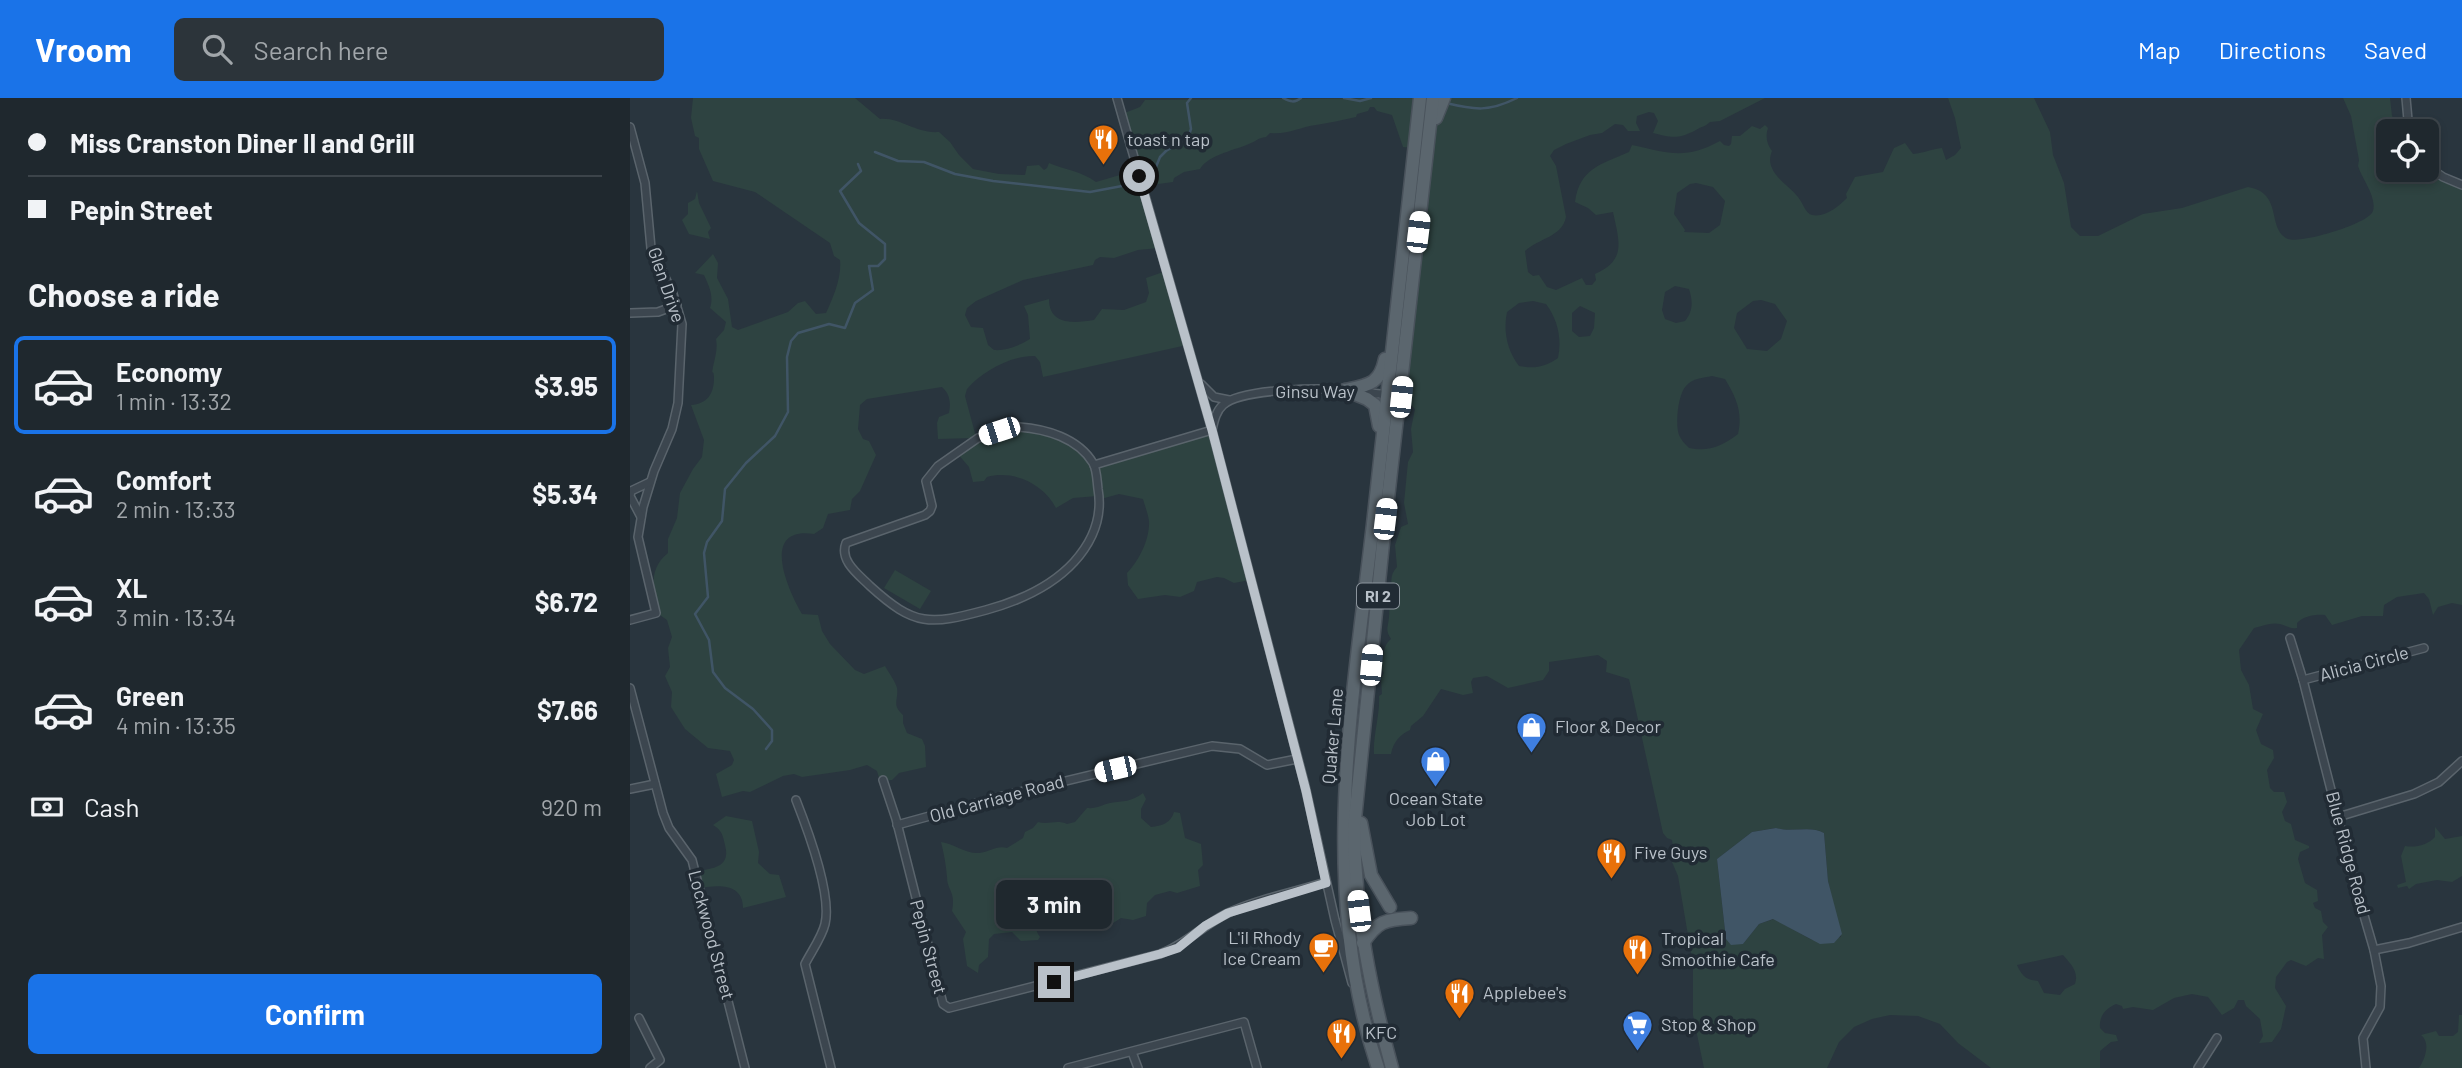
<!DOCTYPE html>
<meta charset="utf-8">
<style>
:root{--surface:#1f282e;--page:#2c343a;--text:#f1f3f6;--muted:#a1a6aa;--line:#3c444a;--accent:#1a73e8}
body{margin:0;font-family:Barlow,sans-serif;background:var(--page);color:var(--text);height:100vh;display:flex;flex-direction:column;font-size:26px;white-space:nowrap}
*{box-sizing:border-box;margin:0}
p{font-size:23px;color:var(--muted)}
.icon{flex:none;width:38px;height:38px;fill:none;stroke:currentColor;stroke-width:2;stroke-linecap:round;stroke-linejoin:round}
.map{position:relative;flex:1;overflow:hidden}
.side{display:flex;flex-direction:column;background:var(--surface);width:630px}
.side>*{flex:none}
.hud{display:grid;align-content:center;height:154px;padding:0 28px;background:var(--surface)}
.controls{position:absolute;left:1746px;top:21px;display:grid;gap:14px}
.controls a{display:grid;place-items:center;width:63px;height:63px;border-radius:10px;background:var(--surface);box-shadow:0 4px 10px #0003,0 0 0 2px var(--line);font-size:35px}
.end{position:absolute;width:32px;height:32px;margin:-16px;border:9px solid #b9c1c9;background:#111;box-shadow:0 0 0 4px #111}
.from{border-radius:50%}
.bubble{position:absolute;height:49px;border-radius:10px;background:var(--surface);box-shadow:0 4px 10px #0003,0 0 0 2px var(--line);font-size:23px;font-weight:700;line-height:49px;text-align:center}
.car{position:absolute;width:21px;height:42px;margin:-21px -10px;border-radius:9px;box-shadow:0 0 5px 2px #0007;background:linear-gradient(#fff 24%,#345 0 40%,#fff 0 76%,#345 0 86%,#fff 0)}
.hud b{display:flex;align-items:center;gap:24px;height:66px;font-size:26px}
.hud b+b{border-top:2px solid var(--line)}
.hud i{width:18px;height:18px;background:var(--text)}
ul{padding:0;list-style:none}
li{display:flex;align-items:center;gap:21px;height:98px;margin:0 14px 10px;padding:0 14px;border:4px solid transparent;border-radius:10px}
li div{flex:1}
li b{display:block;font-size:26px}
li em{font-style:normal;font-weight:700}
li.current{border-color:var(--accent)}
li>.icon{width:63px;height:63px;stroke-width:1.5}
h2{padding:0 28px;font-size:32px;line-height:84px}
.pay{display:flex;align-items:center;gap:18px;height:77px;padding:0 28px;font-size:26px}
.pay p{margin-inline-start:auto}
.cta{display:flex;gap:14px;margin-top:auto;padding:14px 28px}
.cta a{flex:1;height:80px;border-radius:10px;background:var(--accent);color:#fff;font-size:28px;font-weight:700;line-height:80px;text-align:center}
header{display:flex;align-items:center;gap:42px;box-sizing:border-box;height:98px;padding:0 35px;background:var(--accent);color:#fff}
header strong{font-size:33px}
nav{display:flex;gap:38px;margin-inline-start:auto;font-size:24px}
.search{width:490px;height:63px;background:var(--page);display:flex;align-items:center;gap:18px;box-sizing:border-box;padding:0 24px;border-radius:10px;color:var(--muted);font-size:26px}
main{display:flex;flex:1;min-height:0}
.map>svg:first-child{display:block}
.green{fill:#2e4341;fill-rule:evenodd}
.water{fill:#405566}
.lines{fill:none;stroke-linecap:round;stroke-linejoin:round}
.stream{stroke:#405566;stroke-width:2.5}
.street-casing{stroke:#5a646c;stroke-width:10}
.primary-casing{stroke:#49525b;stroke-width:15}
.street{stroke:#3c464f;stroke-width:7}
.primary{stroke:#5b666e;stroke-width:12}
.route{stroke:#b9c1c9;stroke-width:9}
.labels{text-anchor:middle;stroke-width:7;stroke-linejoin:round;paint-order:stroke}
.shield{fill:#212b34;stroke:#8b949c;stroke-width:2}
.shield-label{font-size:16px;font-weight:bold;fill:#b9c1c9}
.poi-label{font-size:18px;fill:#b9c1c9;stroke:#212b34;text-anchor:start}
.street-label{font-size:18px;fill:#b9c1c9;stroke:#212b34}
</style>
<header>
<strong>Vroom</strong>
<div class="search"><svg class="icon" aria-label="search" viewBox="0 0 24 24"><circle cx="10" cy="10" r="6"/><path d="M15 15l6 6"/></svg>Search here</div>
<nav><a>Map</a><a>Directions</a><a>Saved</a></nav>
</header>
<main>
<section class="side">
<div class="hud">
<b><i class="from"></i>Miss Cranston Diner II and Grill</b>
<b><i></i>Pepin Street</b>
</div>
<h2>Choose a ride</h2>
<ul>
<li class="current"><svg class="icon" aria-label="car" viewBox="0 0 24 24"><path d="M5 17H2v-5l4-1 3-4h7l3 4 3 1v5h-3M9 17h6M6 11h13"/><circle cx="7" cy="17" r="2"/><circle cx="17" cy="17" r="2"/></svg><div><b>Economy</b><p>1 min · 13:32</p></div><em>$3.95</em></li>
<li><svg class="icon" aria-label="car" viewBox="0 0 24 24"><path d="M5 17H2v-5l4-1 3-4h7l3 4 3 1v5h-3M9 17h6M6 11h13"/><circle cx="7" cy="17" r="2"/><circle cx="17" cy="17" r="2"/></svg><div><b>Comfort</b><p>2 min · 13:33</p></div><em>$5.34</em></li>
<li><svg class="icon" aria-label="car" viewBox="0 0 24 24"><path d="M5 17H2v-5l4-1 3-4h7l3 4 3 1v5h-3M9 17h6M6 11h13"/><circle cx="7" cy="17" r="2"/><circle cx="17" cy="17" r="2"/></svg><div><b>XL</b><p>3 min · 13:34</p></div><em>$6.72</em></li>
<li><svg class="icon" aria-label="car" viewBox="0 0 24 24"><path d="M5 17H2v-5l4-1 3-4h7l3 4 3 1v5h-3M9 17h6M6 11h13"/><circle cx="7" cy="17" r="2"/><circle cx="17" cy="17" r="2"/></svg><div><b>Green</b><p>4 min · 13:35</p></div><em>$7.66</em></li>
</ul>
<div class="pay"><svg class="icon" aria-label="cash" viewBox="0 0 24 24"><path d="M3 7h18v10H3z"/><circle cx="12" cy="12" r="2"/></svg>Cash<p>920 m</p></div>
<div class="cta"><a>Confirm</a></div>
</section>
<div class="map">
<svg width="1832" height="970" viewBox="0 0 1832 970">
<rect width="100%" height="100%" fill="#29353e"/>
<g class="green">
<path d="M63,0h162l25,21c20,-2 36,15 59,13l11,10 9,13 14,14 26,5 26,1 2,-9 12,-1 5,5 3,-2 2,-5c17,7 32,8 47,19l41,-12 -15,-56 18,-7 5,-7 274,-2 -6,50 -10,-1 -11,-32 -15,-4 -3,-4h-4l-2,4 -11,3 -1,3c-14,3 -27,6 -40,8 -16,2 -29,10 -46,8l-4,4c-8,1 -8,3 -15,6 -14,7 -42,11 -51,26l-16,3 -10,6 -1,4 -29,4 15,62 -21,2 -24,8 -14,-1 -5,3 -2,5 -70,15 -47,21 -9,7 -2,7 6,12 12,1 5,17 6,5c13,1 24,-4 36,-11l-2,-24 -4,-9 25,-7c0,27 26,24 45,21l8,-11 22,1 22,-8 3,-9 -3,-15 20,-7 21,74 -144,32 -3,-15 -5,-6c-23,-1 -53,15 -68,33l-2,7 11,41 45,-11 52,15 20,22 118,-33 39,150 -16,3 -10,-5 -7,-1 -20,5 -3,9 -14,6 -15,-2 -27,4 -10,-14 -1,-12c12,-12 23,-34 22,-52 -1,-7 -4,-15 -6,-22l-24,-5 -18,5 -3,-3 -25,2 -17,10c-13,-25 -43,-38 -69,-31l-3,4 -11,1 -4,-15 -12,-14 17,-15 -36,1 -1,-16 2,-6 10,-4c2,-10 1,-19 -7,-26l-75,12 -7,6 -2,24 5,10 6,2 7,14 -16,36 -8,8 -2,11 -22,4 -5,14 -9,6c-55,-8 -26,56 -12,80l16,1 4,16 8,13 25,26 9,4 21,-8c4,7 10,15 12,22 2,12 -6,16 6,27v8l4,10 15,6 3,7 1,21 -27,6 -7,7 -12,1 -3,-10 -10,-6 -17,5 -48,7 -8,-3 -11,2 -33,16 -7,-1 -21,6 -6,-23 16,-9 2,-5 -4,-9 -22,-3 -23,-19 -14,-22 1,-15 -7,-16 5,-9 -2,-19 4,-11 -5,-17 -10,-7c-4,-23 -9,-44 11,-60v-14l9,-21 3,-25 13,-24 9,-12 2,-17 -13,-35c16,-1 23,-11 23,-27 0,-10 -3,-1 -1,-11 2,-10 5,-18 3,-28l8,-9 2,-8 -16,-14c4,-12 -1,-22 -6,-33l-9,-2 18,-19 5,9 -1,15 11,21 4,28 6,3 50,-18 10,-9 7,-2 11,13 10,-1c7,-15 16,-36 14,-53l-6,-4 -4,-13 -75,-51 -42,-11 -14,-32v-11l-4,-2 -4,-18z"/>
<path d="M813,0h322l-45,23 -10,1c-5,5 -8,4 -14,8 -17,9 -24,8 -43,3l5,-12 -4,-8 -5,-1 -12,4 -1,7 4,8h-12l-5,-6 -8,-1 -13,9 -12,2 -24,9 -12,6 -4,6 6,10 10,51c-4,20 -27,21 -41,34l3,21 5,4 6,-1 8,12 9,3 26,-12 4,7h6l4,-5 -1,-6c32,-14 24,-33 18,-62l-17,3 -8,-7 -13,-6c5,-34 25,-37 54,-50l3,-7c37,8 53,15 88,-4l4,4 5,1 2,-2 1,-8h8l12,-10 8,3 5,-4 3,3c-3,8 -1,17 4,23 -2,5 -3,11 0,17 5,12 18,19 26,29 5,6 7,16 14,18 13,3 27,-9 35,-17l-1,-4 9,-17 28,-5 11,-24 11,-5 8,11c11,-1 19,-5 29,-6l4,12 9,-5 6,-7 -6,-30 -7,-20h86l16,34 3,23 11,28 7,44 9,9h18l45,-22 39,-6 66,-21c36,6 18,42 40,52 12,5 81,-15 85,-28 4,-14 -11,-32 -15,-45l1,-6 -8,-44 -8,-18h47l2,18 10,15h-13v39h38l35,14v421l-10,-2 -14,4 -5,8 -4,-16 -5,-6 -27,4 -13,8 -1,11h-21l-30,9 -7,-10c-9,-1 -22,1 -28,8v5c-8,1 -9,-2 -17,-4 -9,-2 -18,2 -26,4l-15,22 2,20 8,15 4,24 10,5 -7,16 5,14 12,6 1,8 -7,12 3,18 4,4h10l3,10 -5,10 3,9 6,3 4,16 14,6v2l-9,4 -2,7 7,24 12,7 1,11 -5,2 2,5 6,3 2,11 5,5 -6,8 2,24 -6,-1 -12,8 -15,-6 -4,2 -11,15 -1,11 11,18 -5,23 -9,13 -13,1 4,-7 -3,-17 -14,-13 -2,-6h-6l-4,8 -12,7 -14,-18 -16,-3 -18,4 -21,12 -20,-3 -10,2 -1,-3 -6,-2c-11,5 -17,12 -16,24l5,5 11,2 2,6 -7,1 -11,9v17h-109l-33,-25 -18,-19 -22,-8 -28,-1 -18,4 -18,8 -15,15 -12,26h-123l-11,-53v-50l-15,-89 -6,-14 3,-8 -5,-3 3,-5 -1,-6 -5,-2 -4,-5 -34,-154 -23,-7 1,-11 -9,-6 -49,7v9l-6,9 -35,8 -21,-12 -14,2 -2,4 2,11 -10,2 -22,-6 -18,27 -12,10 -1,4c-11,5 -17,13 -19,24h-17c-1,-19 6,-38 5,-58l3,-2 -1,-16 3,-5 -3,-5c4,-10 0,-21 10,-29 -6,-9 -3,-11 -2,-22 1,-10 -1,-15 5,-24 -4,-9 -4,-19 3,-26l-2,-22 6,-18 7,-3 -4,-21 4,-41 5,-10 -2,-23 4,-20 -6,-6 -12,-3 29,-244zM1066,85l17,4 12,14 -5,24 -11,8 -25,-1 1,-2 -11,-16 3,-21 13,-9zM1045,188l14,3c4,12 4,23 -4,32l-9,2 -11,-4 -3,-9 3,-18zM1131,202l14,4 12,17 -6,18 -14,12 -20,-2 -13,-21 3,-15 16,-12zM903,203l13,3c12,16 16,35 12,54 -13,9 -23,11 -39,8 -12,-16 -16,-35 -12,-54l12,-9zM950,208l15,7 -1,15 -4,8 -11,1 -7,-6v-18zM1082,278l13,3c11,18 18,33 13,55 -16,12 -29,18 -49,14 -4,-4 -8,-8 -10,-13 -4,-11 -1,-41 7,-49 7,-8 17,-8 26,-10zM1145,730c16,5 36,-3 49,5l4,48 13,56 -29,3 -38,-21 -15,5 -16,20 -17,-5 -9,-80 35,-27zM1433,857c8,9 16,17 12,29l-10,5 -5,6 -16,-2 -6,-12c-12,-1 -16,-5 -21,-16z"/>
<path d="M67,93l2,12 12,25 -3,4 2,7 -21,-5 -7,-14 6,-6v-11l7,-4z"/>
<path d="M265,472l36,21 -11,18 -36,-21z"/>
<path d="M513,695l3,6 -5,10v9l10,9c11,-1 20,-4 23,-15l6,1 5,25 16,6 2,21 -5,5 2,16 -23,7 -7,-2 -15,4 -8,8 -1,13 -13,4 -12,-2 -11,7 -11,-4 -8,-31 -7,-6c-22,3 -24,4 -21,27l-15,-8c-14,7 -17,22 -8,34l-2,3 -17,1 -9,-9 -18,2 -5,5 -1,18 -9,8 -1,8 -11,-7 -4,-27 3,-7 -14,-21c4,-21 -5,-20 -5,-34 -1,-12 -3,-23 -6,-35 14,2 24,12 38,11 11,-1 18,-8 28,-5l16,-10 2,-6 8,-4 5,-6c11,3 19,-3 29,2l8,-2 12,-14c10,1 14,-3 23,-5 14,-2 21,-1 33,-10z"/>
<path d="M96,718l26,5 7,31 -1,11 12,11 9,1 7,22 -43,11c0,-25 -25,-23 -42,-20l-6,-16c18,-4 36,-4 30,-27 -2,-9 -3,-15 -12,-20z"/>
<path d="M1805,729l10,12 17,-3v40l-10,6 -15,-2 -21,4 -7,5 -2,-3 -9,2 -1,-3 9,-3 -5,-26 4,-10c10,2 23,-1 30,-9z"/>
<path d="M1829,917h3v53h-43c6,-9 12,-25 2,-33l15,-4 3,5h14l5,-4z"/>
</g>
<path class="water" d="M1146,730c15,5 35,-3 48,5l4,48 14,53 -8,9 -14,1 -47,-25 -14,5 -16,20 -12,1 -5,-6 -9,-80 35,-27z"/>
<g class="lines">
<g class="stream">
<path d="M653,0c7,4 12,5 18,0"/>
<path d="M714,0l16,3 11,-3"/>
<path d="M816,5c29,7 43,9 71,-5"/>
<path d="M245,54l23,9 26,1 31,12 38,7 97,11 32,-6 34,-19 4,-10 6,-6 22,-13 3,-9 -4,-26 4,-5"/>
<path d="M136,651l6,-8v-11l-19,-21 -28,-21 -12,-16 -4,-32 -14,-26 13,-17 -4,-44 3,-11 15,-21 3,-32 21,-26 29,-27 13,-24 -1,-55 4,-16 7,-8 31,-9 16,4 10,-25 18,-13 -4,-24h9l7,-7v-15l-26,-21 -19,-32 21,-20 -3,-7"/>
</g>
<defs>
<g id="street">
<path d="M487,0l95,332 93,356 30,134 17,63"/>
<path d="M1776,0l3,33"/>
<path d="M0,29l15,56 6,65 22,46 9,30 -4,79 -6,26 -18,42 -11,36 -5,30 18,76 -26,7"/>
<path d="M1797,68l16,11 19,8"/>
<path d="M0,215l28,-1 19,-7"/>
<path d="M571,286l13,13 15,3"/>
<path d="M731,294l29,3"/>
<path d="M389,329c27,2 59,11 74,36 4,7 4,18 5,26 5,29 -5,52 -24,73 -23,25 -55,39 -88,48 -56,15 -71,17 -116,-24 -11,-11 -31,-25 -24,-43l79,-28 5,-4 2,-5 -6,-25 12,-15 40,-28z"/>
<path d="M582,332c2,-9 4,-19 11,-25 19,-17 100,-17 126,-15"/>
<path d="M464,367l118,-35"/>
<path d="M11,419l-11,-21 1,-5 19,-9"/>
<path d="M1660,540l13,42 53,208 18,62 7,36 -1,21 -17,31 3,30"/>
<path d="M1673,582l121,-32"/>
<path d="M0,590l33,125 6,15 23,32 53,208"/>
<path d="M253,682l13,39 47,185 6,4 211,-54c25,-9 42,-28 66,-40 28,-14 69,-22 100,-32"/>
<path d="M0,691l25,-5"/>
<path d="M166,702c11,28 36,95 29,124 -3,13 -14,28 -20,40l26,104"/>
<path d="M1708,719l76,-23 25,-12 23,-21"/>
<path d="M267,727l102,-28 213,-51 28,3 27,16 30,-6"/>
<path d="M1744,852l35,-7 53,-16"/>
<path d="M9,920l21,42 -10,8"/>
<path d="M502,954l6,16"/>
<path d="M438,970l176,-46 13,46"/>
<path d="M1568,970l19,-30"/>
</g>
<g id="primary">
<path d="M806,20l8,-20"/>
<path d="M715,292c24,-5 35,-6 40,-31"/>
<path d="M715,292l22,9 8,6 4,21"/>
<path d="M731,725l10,52 19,32"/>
<path d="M733,845c15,-22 21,-23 48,-25"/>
<path d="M748,970c-60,-178 -26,-363 -5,-544 16,-142 32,-284 47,-426"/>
<path d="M762,970c-22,-80 -37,-156 -38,-239l29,-286 50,-445"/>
</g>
</defs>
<use href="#street" class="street-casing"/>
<use href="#primary" class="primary-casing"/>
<use href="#street" class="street"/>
<use href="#primary" class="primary"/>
</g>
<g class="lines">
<path class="route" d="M424,884l106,-28 18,-6 27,-22 23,-13 98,-30 -20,-92 -94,-361 -73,-254"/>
</g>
<defs>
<symbol id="restaurant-pin" viewBox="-11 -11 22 30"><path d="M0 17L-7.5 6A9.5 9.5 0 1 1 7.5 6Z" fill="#e8710a" stroke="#212b34"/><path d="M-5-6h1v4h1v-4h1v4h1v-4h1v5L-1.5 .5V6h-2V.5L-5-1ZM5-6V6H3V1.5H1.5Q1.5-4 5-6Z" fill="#fff"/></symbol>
<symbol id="shop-pin" viewBox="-11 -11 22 30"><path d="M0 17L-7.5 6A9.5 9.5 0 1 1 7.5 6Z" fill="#3f7fe0" stroke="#212b34"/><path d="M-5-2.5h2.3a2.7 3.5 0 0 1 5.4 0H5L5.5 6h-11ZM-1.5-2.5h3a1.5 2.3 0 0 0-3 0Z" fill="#fff"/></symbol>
<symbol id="cafe-pin" viewBox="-11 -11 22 30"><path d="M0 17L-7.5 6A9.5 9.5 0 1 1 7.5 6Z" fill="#e8710a" stroke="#212b34"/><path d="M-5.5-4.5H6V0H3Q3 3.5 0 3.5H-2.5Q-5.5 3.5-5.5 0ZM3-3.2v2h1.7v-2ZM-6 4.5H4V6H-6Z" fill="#fff"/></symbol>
<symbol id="supermarket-pin" viewBox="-11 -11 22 30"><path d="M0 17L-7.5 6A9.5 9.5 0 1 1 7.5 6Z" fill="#3f7fe0" stroke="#212b34"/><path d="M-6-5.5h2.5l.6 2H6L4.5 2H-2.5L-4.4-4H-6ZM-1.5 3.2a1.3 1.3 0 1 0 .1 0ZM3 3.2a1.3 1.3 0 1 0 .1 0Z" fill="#fff"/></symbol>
</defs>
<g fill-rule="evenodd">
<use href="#restaurant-pin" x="456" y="24" width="35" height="47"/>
<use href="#shop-pin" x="884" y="612" width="35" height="47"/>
<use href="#shop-pin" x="788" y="646" width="35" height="47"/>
<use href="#restaurant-pin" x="964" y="738" width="35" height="47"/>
<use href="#cafe-pin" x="676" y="832" width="35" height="47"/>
<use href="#restaurant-pin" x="990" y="834" width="35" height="47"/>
<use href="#restaurant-pin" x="812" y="878" width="35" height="47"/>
<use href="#supermarket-pin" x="990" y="910" width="35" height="47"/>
<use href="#restaurant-pin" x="694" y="918" width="35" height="47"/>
</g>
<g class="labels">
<rect class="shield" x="727" y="485.5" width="42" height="25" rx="5"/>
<g class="shield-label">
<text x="748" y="504">RI 2</text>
</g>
<g class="poi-label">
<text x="497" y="48">toast n tap</text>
<text x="925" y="635">Floor &amp; Decor</text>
<text x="806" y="707" text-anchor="middle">Ocean State<tspan x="806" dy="21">Job Lot</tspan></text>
<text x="1004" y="761">Five Guys</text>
<text x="671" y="846" text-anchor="end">L'il Rhody<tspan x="671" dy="21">Ice Cream</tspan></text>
<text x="1031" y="847">Tropical<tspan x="1031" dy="21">Smoothie Cafe</tspan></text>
<text x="853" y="901">Applebee's</text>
<text x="1031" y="933">Stop &amp; Shop</text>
<text x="735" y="941">KFC</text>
</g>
<g class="street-label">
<text transform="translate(36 187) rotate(71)" y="6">Glen Drive</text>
<text x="685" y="300">Ginsu Way</text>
<text transform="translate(1734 566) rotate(-15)" y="6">Alicia Circle</text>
<text transform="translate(703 638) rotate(-85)" y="6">Quaker Lane</text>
<text transform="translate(367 701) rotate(-15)" y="6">Old Carriage Road</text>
<text transform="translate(1718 755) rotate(75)" y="6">Blue Ridge Road</text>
<text transform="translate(81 837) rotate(75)" y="6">Lockwood Street</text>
<text transform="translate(298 849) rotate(75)" y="6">Pepin Street</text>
</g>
</g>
</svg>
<div class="controls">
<a><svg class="icon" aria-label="locate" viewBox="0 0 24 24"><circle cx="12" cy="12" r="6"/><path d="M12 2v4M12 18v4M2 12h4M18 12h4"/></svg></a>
</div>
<i class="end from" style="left:509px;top:78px"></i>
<i class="end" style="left:424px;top:884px"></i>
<div class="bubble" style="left:366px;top:782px;width:116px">3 min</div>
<i class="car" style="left:788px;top:134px;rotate:7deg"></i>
<i class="car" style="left:771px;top:299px;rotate:6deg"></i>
<i class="car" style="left:369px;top:333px;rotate:252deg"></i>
<i class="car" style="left:755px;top:421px;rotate:7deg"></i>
<i class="car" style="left:741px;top:567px;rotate:5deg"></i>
<i class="car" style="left:485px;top:671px;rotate:257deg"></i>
<i class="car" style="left:729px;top:813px;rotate:353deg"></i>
</div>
</main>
